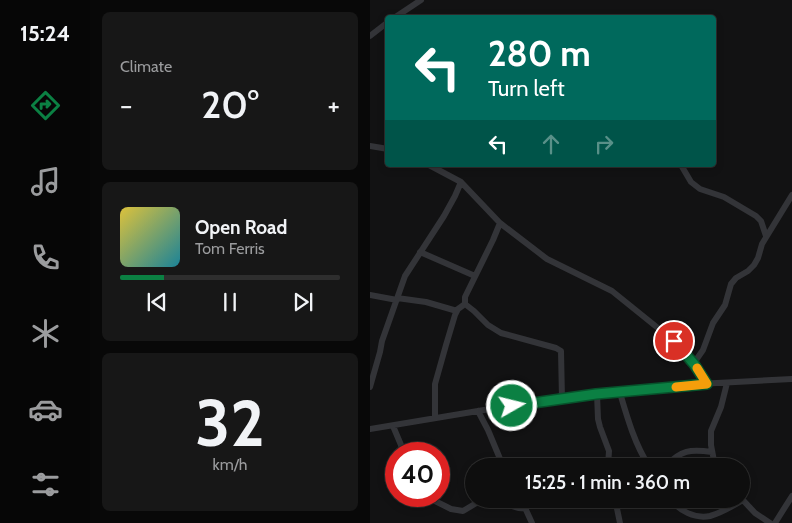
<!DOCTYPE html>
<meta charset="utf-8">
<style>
body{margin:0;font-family:Cabin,sans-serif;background:#171717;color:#f1f3f6;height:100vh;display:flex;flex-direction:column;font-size:19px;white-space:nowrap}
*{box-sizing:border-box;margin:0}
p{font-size:16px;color:#9b9c9e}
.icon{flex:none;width:28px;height:28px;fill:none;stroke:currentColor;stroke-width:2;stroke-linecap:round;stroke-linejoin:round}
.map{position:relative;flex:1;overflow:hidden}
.details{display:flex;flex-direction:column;gap:12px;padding:12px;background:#080808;width:280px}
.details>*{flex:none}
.banner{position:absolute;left:15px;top:15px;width:331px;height:152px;border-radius:5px;box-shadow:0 2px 8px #0003,0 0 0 1px #2e2e2e;background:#00695c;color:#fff;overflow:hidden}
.speed{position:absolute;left:15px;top:442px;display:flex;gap:10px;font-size:25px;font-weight:700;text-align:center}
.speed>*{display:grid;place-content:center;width:65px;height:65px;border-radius:50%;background:#0e0e0e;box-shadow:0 2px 8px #0003,0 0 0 1px #2e2e2e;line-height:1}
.speed .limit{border:8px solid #d22;background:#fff;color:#111}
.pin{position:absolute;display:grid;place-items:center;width:42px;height:42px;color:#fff;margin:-21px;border:2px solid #fff;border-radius:50%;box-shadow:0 1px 5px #0007}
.me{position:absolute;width:55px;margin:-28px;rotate:82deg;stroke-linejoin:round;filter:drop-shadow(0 0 4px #0008)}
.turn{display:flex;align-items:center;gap:18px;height:105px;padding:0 20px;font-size:22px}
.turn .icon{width:65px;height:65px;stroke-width:2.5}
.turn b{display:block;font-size:35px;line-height:42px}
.lanes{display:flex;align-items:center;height:48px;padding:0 20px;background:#0003;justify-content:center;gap:25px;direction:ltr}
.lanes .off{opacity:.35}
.big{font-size:38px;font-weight:600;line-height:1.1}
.details .widget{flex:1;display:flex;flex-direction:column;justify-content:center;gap:8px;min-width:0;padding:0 18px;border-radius:8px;background:#171717}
.details .dial{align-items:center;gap:0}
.dial b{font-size:65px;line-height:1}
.song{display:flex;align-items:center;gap:15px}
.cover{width:60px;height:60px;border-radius:8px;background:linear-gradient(135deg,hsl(50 70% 55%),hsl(190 70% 35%))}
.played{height:5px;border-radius:2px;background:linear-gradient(90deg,#0b8043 20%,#2e2e2e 20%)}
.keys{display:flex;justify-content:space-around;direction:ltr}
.heat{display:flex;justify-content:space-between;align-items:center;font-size:28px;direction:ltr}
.trip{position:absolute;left:95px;top:458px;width:285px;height:50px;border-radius:25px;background:#0e0e0e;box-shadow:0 2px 8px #0003,0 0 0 1px #2e2e2e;font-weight:600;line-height:50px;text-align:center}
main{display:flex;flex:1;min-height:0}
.menu{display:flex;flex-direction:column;width:90px;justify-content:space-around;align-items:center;background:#060606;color:#9b9c9e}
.menu .icon{width:35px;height:35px}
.menu .current{color:#0b8043}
.menu b{font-size:22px;color:#f1f3f6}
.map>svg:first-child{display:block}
</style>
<main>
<nav class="menu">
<b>15:24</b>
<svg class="icon current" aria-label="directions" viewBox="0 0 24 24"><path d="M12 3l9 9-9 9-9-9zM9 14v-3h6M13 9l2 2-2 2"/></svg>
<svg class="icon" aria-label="music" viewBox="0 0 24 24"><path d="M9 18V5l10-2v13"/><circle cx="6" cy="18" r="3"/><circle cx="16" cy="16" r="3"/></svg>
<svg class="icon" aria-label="phone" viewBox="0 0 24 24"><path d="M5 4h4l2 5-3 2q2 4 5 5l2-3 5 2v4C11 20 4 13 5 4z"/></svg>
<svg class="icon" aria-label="climate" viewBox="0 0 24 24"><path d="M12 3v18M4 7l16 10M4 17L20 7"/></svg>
<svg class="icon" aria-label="car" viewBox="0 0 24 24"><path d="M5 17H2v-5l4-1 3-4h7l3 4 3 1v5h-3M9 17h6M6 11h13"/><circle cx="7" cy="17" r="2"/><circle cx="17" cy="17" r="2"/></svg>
<svg class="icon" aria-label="filters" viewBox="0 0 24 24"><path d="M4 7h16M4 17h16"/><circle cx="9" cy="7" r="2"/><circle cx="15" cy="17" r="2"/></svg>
</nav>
<section class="details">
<div class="widget"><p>Climate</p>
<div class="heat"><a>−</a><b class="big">20°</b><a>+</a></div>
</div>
<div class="widget">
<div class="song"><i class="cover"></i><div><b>Open Road</b><p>Tom Ferris</p></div></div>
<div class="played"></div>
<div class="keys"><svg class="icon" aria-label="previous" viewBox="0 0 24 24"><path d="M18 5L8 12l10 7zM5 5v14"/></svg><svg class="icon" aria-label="pause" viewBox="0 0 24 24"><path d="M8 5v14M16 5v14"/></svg><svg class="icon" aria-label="next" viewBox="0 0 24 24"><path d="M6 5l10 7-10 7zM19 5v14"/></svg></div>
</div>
<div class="widget dial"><b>32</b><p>km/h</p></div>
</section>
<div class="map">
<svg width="422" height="523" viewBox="0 0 422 523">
<rect width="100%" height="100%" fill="#121213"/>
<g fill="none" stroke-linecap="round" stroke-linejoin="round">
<!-- minor -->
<path stroke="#333438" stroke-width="6" d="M24,18L51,0
M0,36L18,22
M0,146L18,149
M59,165L91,182L130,223L177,259L242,291L304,341L324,363L337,384
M311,165L321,182L330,189L354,197L386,216L391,221L396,236
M130,223L123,240L95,297V304L104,311L118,325L131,333L186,348L191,351L192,399
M50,252L105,276
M0,295L27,300
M27,298L56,302L87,311
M324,363L333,350L343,323L355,305L361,284L366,278L378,271L384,265L388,258L392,244L422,195
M0,387L10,352L12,341L35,276L74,216L85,196L91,182
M250,393C257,417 265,445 279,466
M227,394L228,419L230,427L239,451L238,466
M108,411L118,430L133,466
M65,418V384L76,345L85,315L88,309L95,304
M23,426L31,445L32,454
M0,429L114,410L227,394L328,384L422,379
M296,466C311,450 320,449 342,452
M345,466L341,445V431L351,407L357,383
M55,496L81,509L93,511L108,502L124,499
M371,498L385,513L400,523
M129,499C138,502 144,510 155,508
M151,499L162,523
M245,499L250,523
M301,499C309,511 325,519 340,516C351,513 363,506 373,500
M405,523L422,496"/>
</g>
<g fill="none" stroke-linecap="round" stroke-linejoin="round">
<!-- route casing -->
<g stroke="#07532c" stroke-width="12">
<path id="route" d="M142,406L226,394L337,384L324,364L304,341"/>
</g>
<!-- route -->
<use href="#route" stroke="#0b8043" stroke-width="9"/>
<!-- slow -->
<path stroke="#f59e0b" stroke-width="9" d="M306,387L337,384L327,368"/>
</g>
</svg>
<div class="speed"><div class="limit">40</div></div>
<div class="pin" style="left:304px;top:341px;background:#d93025"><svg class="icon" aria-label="arrive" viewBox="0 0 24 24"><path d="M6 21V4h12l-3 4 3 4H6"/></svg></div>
<svg class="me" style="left:142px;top:406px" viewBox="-20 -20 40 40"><circle r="17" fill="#0b8043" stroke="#fff" stroke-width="3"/><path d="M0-11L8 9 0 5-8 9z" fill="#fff"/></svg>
<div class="trip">15:25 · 1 min · 360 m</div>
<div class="banner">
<div class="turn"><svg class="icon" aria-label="left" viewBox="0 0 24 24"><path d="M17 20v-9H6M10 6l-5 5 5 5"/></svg><div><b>280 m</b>Turn left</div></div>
<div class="lanes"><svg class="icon" aria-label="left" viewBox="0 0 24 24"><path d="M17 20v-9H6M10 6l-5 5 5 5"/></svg><svg class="icon off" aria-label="ahead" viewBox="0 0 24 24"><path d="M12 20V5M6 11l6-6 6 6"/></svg><svg class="icon off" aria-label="right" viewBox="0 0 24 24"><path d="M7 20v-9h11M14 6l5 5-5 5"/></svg></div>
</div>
</div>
</main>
